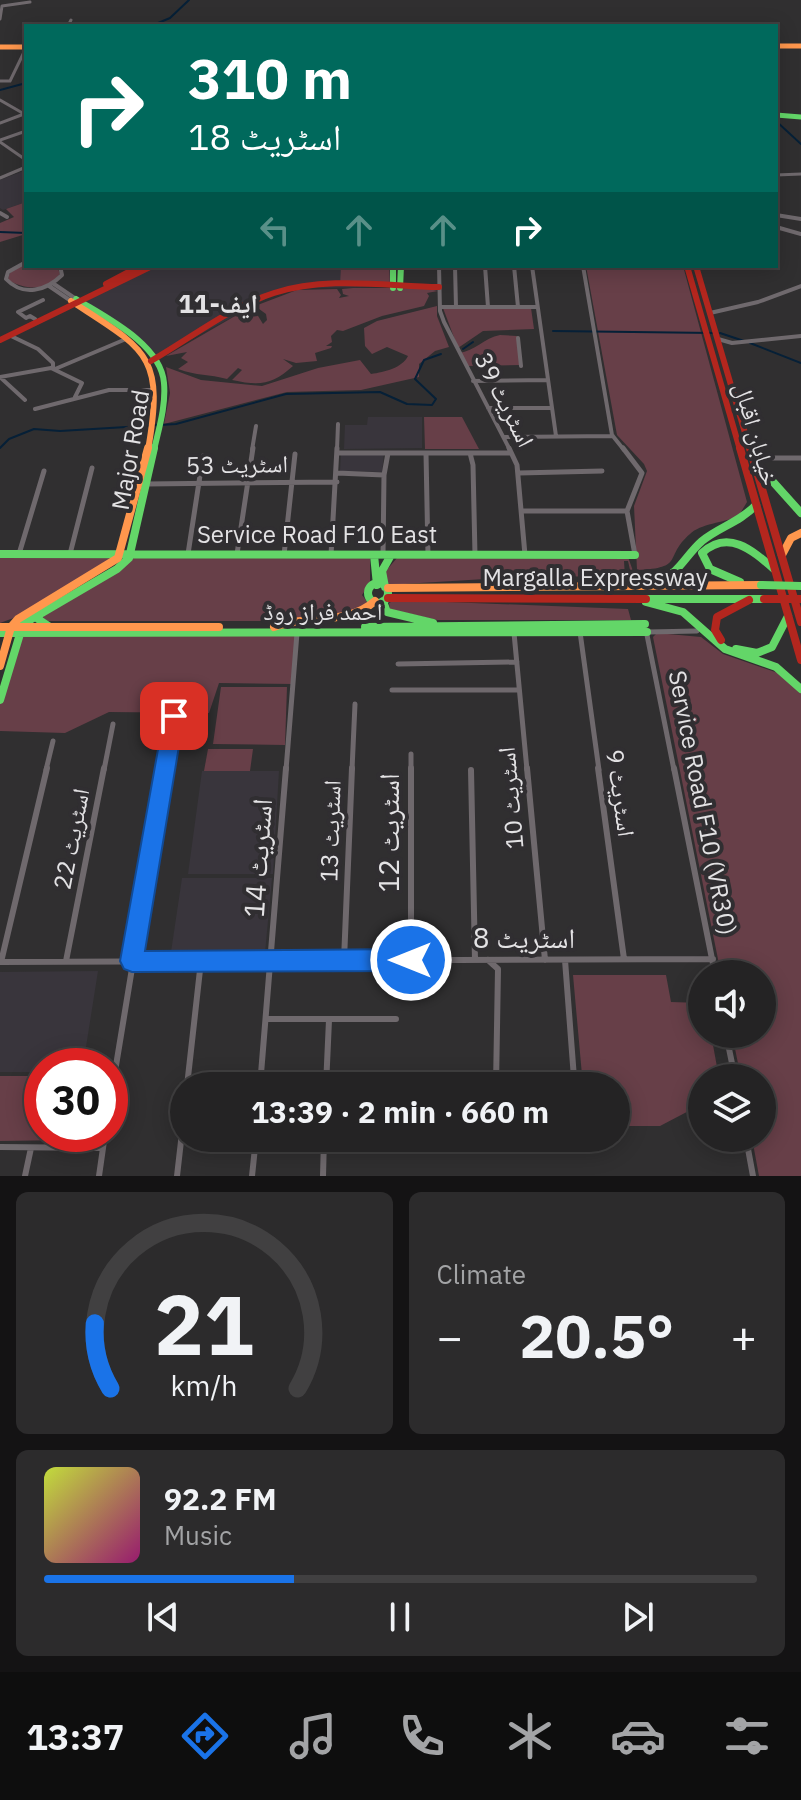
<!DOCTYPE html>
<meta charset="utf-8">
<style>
body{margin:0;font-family:"IBM Plex Sans","Noto Naskh Arabic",sans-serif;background:#2c2b2c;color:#f1f3f6;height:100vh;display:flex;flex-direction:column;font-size:30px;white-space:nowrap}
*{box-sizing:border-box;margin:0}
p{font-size:26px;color:#a3a4a6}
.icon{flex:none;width:44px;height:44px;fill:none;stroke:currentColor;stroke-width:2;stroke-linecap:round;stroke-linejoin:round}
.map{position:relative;height:1176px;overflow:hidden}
.sheet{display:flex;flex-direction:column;gap:16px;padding:16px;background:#141314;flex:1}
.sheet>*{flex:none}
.hud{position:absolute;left:24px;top:24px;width:754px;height:244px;border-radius:0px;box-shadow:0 4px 20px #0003,0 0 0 2px #414041;background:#00695c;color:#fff;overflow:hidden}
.tools{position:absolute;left:688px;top:960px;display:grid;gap:16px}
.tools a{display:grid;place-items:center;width:88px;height:88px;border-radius:50%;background:#242324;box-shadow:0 4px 20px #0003,0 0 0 2px #414041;font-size:40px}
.speed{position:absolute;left:24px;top:1048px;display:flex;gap:16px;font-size:40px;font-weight:700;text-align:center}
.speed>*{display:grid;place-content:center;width:104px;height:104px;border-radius:50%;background:#242324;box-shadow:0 4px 20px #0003,0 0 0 2px #414041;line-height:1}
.speed .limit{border:12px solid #d22;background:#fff;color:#111}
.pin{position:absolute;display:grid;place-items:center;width:68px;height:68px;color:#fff;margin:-34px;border-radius:16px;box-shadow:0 4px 12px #0006}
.me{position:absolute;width:88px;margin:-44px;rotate:270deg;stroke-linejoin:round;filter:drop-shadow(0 0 6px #0008)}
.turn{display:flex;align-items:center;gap:28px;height:168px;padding:0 32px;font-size:36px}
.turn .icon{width:104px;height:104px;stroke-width:2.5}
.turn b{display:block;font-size:56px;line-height:68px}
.lanes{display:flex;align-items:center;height:76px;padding:0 32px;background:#0003;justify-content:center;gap:40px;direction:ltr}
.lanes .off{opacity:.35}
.big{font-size:60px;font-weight:700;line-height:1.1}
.sheet .card{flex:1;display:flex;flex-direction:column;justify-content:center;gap:12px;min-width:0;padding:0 28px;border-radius:12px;background:#2c2b2c}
.sheet .dial{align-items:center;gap:0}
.dial svg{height:208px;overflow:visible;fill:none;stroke:#414041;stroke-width:7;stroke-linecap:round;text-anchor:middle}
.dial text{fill:#f1f3f6;stroke:none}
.song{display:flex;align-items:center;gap:24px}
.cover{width:96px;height:96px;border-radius:12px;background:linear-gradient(135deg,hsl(70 70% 55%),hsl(320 70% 35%))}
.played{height:8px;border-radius:4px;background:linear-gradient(90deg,#1a73e8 35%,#414041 35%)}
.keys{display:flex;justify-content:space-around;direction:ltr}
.heat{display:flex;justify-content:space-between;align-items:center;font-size:44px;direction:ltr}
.sheet .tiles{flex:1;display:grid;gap:16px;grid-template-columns:1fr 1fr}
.card:last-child{grid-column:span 2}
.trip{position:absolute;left:170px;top:1072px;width:460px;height:80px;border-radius:40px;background:#242324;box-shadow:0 4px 20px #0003,0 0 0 2px #414041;font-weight:700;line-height:80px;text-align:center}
.tab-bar{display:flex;height:128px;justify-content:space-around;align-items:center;background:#0e0e0e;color:#a3a4a6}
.tab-bar .icon{width:56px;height:56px}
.tab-bar .on{color:#1a73e8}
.tab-bar b{font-size:36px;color:#f1f3f6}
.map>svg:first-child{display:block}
</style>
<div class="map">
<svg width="801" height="1176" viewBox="0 0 801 1176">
<rect width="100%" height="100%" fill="#302f30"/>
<!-- built -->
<path fill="#39353c" d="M26,170V202L3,210L0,208V180Z
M153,266H391V287L310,288L275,294L156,358L133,336L82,301Z
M368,417H422V448L344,449L345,425H367Z
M341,453H384L382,472L340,471Z
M202,771H279L273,874H188Z
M182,878H272L265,953L171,952Z
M98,971L83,1066H42V1072H0V972Z"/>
<!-- green -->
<path fill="#673f48" d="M26,202V234L0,242V223L14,217L6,209Z
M26,263V266H57L60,274C47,292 26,290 8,280C8,270 18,267 26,263Z
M341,266H389L390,286H340Z
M586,266H683L747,502L738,517C724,522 700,524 690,534C663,557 686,568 637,570L634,506L647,471L644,464L617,435Z
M353,288H425L438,291L427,293L429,296L424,306L382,316L343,331L337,330L331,336L332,342L326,346H332L331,348L315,353L317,361L296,363L283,359L293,366C272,385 260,386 232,380L242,370L238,368L227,379C209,374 197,376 178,369L188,362L181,358L187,352L166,356L242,312L255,311L263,324L267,320L266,314L255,306L297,290L337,289L341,295L339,298L349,296L343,294L342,289Z
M437,306V316L449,347L435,351L419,364V377L361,390L287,392L164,424L170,393L166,367L201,380L262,386L318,368L360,360L371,374C385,372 402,368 408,356L387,347L372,354L365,346L364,328L377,321Z
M443,308H531L534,329L483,331L458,348Z
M500,335L517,336L520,365L467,366L459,353C475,351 484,338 500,335Z
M424,417H462L479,449H425Z
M0,557H111L113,559L19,616L0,623Z
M134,557L370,558V583L362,595L368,603L356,612L280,621H48L43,618L44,613L114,574Z
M628,557L633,571L630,570L628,561H624L625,577L534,576L387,585L385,572L397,558Z
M395,600L628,609L631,620H437L390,609L389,603Z
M297,632L293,684L219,683L209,713L109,712L65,733L0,731V700L18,633Z
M657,633L701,637L723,654L778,673L801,692V1176H759L752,1138H762V1078H741L732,1034H762V974H721L653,637Z
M221,687H287L285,745L213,744Z
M208,749H253L250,771H204Z
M573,975H666L671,1002L702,1003V1034H711L719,1078H702V1104L660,1126H616V1086H540V1075H582Z
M0,1076H42V1134H69L68,1140L0,1141Z"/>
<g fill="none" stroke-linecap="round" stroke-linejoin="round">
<!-- stream -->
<path stroke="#062037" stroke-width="2" d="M151,26L170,18L189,0
M0,90L26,83
M776,121L801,144
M0,232L26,233
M553,331L713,333
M720,333L744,341
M750,343L801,363
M463,349L473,342
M0,448L9,439L34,429L60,431L176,424L286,394L380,392L407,404L432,405L436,399L415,379L424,360L441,354"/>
<!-- street-far3 -->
<path stroke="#6f696d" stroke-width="3" d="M0,19L2,6L30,2
M68,26L71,20
M0,81H10L26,48
M0,100L26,115
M0,123L24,114
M0,140L26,131
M0,142L26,160
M776,175L801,174
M0,178L26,167"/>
<!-- street-far2 -->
<path stroke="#6f696d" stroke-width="4" d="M0,213L7,217
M776,215L801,219
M776,227L801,234
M26,262L8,272L6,279C23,297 46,291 62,275L60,266
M439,266L440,311L444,322L510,450
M455,266L456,307
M485,266L488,307
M514,266L518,307
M532,266L556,436
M583,266L612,435L624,450
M54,284L76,299
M49,286L71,301
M440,307H537
M710,313L758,302L801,286
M35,319L30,316L26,318L18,312L43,300
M11,336L38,349L53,363V368
M518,338L521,366
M718,339L732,343L801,336
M55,369L126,339
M0,377L51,368L82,383L75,397
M1,378L25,400
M473,381L548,380
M488,408H552
M35,409L109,390H154
M505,437L613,436
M252,450L256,426
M337,450L338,424"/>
<!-- street-far1 -->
<path stroke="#6f696d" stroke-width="5" d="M509,448L517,465L525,555
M623,448L642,473L627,511L635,555
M337,453H511
M426,453L428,555
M470,453L473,465L475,555
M754,458H801
M337,473L384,475
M519,473L602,471
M146,484L337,482
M522,511H627
M19,554L44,471
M70,554L92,468
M188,554L203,456
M237,554L253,448
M284,555L295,454
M331,555L337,448
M383,555L384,475L388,453
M646,630L674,770
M580,632L599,770
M648,632L697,631
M514,633L527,770
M398,664L517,662
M392,690H519
M411,754V770
M46,770L53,741
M104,770L113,724
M165,770L174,716
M286,770L297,633
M352,770L355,704"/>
<!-- street -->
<path stroke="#6f696d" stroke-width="6" d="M411,768V960
M527,768L545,960
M598,768L624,959
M674,768L715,974
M471,770L475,960
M344,960L352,768
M488,960L498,969L496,1086
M565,960L574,1078
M66,961L104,768
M0,962L713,959
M1,962L47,768
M267,1019H396
M726,1034L735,1078
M187,1086L201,961
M260,1086L286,768
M326,1086L329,1020
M110,1102L165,768
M746,1138L753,1176
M0,1147L103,1148
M25,1176L31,1148
M99,1176L105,1134
M177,1176L184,1115
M252,1176L256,1138
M323,1176L324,1138"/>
<!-- fast-far2 -->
<path stroke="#63d668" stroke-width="5" d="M776,115L801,117"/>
<!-- fast-far1 -->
<path stroke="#63d668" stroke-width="6" d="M393,266V288
M400,288L401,266
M76,299C105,317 161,344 164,383C166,406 159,428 154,450"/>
<!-- fast -->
<path stroke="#63d668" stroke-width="8" d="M758,465L801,513
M0,554L635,555
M374,555L377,585
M660,581C680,572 686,555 702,541C719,527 740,522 756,505
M740,582L710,569L702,553C728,529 752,550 774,569
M368 593a10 10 0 1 1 20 0a10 10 0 1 1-20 0Z
M385,587L382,571L391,555
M646,599H764
M383,601L387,612L433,623
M646,602L683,612L725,649L776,667L801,689
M41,611L38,619L50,627
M365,627L645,624
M0,633L647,632
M736,649L757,653L772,647L788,616
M0,700L23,624L117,569L129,558L154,448"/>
<!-- slow-far2 -->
<path stroke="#ff974d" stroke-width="5" d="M776,46H801
M0,47H26"/>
<!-- slow-far1 -->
<path stroke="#ff974d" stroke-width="6" d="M71,301C146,350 165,354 148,450"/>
<!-- slow -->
<path stroke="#ff974d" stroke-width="8" d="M782,555L791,538L801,533
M388,588L761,585
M0,627H219
M274,627C307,614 347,626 375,601
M0,666L11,627L18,619L118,558L148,448"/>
<!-- jam-far1 -->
<path stroke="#b3261e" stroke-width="6" d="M687,266L740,450
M696,266L750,450
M106,284L140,266
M0,340L152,266
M151,361C191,338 230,307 274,293C327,276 385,286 439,287"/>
<!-- jam -->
<path stroke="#b3261e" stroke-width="8" d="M740,448L801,660
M750,448L801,622
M388,598L646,599
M721,640L715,630L717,617L749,600"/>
<!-- fast-bridge -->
<path stroke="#63d668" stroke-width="8" d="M761,585L801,586"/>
<!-- jam-bridge -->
<path stroke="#b3261e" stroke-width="8" d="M764,599H801"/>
</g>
<!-- route -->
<path fill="#1a73e8" stroke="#114b97" stroke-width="2" d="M174,709L181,711L184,716L145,951L411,949L419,953L423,960L419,967L411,971L132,972L124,969L120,961L164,716L167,711Z"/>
<g text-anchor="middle" stroke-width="8" stroke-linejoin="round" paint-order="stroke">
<!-- street labels -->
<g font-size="24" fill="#e3e2e4" stroke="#302e31">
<text transform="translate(504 400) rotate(63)" y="8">اسٹریٹ 39</text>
<text transform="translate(756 434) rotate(74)" y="8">خیابان اقبال</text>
<text transform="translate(131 450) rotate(-80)" y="8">Major Road</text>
<text transform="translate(237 465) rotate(-1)" y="8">اسٹریٹ 53</text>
<text x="317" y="543">Service Road F10 East</text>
<text x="595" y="586">Margalla Expressway</text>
<text x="323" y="620">احمد فراز روڈ</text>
<text transform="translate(620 793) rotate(82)" y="8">اسٹریٹ 9</text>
<text transform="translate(511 798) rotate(-95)" y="8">اسٹریٹ 10</text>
<text transform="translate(702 803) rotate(79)" y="8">Service Road F10 (VR30)</text>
<text transform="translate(331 831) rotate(-88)" y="8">اسٹریٹ 13</text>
<text transform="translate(72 839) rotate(-79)" y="8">اسٹریٹ 22</text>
</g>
<!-- far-district labels -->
<g font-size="26" font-weight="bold" fill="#e3e2e4" stroke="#302e31">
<text x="218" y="313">ایف-11</text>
</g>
<!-- near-street labels -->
<g font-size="28" fill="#e3e2e4" stroke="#302e31">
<text transform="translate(389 833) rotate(-90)" y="10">اسٹریٹ 12</text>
<text transform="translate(258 858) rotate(-86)" y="10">اسٹریٹ 14</text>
<text x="524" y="948">اسٹریٹ 8</text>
</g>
</g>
</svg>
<div class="tools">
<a><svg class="icon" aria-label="sound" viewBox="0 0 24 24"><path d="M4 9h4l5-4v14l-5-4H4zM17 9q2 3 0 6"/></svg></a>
<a><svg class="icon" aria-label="layers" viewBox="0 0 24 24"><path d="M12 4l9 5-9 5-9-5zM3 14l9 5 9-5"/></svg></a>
</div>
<div class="speed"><div class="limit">30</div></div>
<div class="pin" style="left:174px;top:716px;background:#d93025"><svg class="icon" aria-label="arrive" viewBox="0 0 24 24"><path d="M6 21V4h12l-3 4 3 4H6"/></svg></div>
<svg class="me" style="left:411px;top:960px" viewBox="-20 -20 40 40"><circle r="17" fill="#1a73e8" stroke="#fff" stroke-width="3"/><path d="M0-11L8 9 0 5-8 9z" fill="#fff"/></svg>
<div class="trip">13:39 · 2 min · 660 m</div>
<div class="hud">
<div class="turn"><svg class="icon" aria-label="right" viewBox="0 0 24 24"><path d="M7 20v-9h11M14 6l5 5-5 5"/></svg><div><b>310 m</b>اسٹریٹ 18</div></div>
<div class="lanes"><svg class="icon off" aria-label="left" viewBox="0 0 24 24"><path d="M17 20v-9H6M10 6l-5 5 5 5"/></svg><svg class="icon off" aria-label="ahead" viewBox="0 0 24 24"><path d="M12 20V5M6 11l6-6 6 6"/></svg><svg class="icon off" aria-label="ahead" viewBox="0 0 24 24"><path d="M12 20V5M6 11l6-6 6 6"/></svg><svg class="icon" aria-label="right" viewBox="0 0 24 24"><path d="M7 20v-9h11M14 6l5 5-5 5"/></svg></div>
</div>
</div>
<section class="sheet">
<div class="tiles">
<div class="card dial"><svg viewBox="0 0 100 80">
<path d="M14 69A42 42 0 1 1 86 69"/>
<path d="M14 69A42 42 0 0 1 8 44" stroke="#1a73e8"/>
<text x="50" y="56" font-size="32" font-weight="700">21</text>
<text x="50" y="72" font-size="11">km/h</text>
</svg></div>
<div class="card"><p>Climate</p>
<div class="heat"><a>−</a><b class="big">20.5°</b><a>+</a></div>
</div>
<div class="card">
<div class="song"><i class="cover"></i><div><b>92.2 FM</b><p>Music</p></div></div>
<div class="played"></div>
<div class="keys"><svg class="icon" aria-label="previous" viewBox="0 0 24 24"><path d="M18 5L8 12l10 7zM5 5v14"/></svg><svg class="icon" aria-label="pause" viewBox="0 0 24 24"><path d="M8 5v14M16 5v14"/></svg><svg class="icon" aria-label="next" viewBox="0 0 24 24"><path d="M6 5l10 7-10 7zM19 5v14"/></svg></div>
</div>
</div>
</section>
<nav class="tab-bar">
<b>13:37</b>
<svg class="icon on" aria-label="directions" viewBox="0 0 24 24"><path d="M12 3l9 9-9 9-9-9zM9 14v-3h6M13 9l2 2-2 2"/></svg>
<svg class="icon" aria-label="music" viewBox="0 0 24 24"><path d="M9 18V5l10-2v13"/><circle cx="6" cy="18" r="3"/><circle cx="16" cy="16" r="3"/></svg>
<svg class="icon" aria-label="phone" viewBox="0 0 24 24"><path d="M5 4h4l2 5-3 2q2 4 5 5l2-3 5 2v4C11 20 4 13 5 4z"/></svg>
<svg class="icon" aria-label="climate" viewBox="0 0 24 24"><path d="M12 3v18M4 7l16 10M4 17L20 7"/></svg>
<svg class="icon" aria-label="car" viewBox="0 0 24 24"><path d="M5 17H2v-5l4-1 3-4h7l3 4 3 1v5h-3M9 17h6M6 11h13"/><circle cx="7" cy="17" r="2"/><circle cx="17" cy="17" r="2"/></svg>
<svg class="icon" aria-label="filters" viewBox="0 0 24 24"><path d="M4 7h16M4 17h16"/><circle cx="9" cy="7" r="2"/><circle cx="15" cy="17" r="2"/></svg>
</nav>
